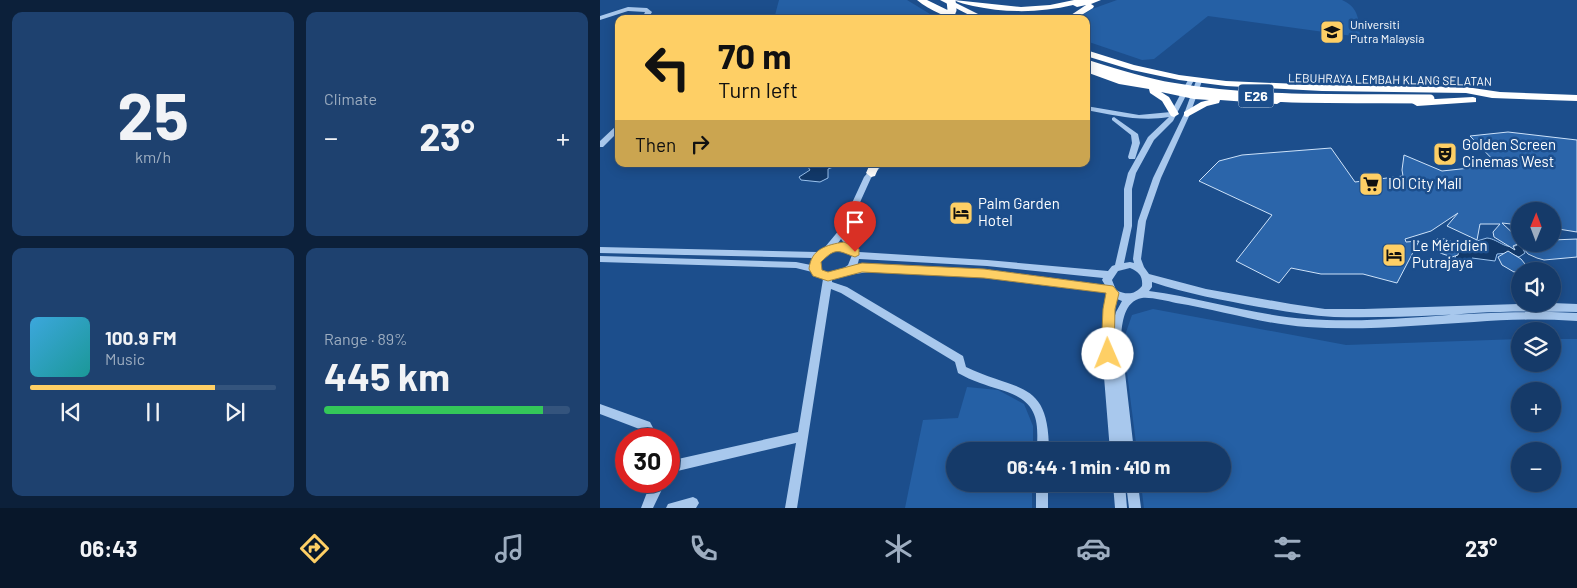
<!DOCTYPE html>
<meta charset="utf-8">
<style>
body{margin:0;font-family:Barlow,sans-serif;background:#1e416f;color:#f1f3f6;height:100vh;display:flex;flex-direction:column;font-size:19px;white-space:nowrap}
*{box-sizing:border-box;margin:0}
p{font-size:16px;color:#9dadc0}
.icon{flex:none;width:28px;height:28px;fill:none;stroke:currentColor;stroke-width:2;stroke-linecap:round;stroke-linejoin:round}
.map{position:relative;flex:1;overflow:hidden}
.drawer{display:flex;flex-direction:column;gap:12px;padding:12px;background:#0c203a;width:600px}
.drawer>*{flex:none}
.top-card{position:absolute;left:15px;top:15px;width:475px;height:152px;border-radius:10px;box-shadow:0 2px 12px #0003,0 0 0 1px #34547d;background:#fecf65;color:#111;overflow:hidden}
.needle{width:32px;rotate:1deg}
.tools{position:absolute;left:911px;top:202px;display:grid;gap:10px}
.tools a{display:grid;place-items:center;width:50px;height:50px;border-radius:50%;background:#153a69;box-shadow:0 2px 12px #0003,0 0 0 1px #34547d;font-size:25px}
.speed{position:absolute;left:15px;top:428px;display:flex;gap:10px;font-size:25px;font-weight:700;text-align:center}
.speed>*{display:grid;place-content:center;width:65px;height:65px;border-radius:50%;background:#153a69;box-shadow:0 2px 12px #0003,0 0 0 1px #34547d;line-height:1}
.speed .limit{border:8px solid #d22;background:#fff;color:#111}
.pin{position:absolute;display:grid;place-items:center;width:42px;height:42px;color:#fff;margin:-51px -21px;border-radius:50% 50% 50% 0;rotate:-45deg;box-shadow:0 0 5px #0007}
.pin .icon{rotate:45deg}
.me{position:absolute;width:55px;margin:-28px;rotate:359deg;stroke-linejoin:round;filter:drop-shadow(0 0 4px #0008)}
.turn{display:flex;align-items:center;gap:18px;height:105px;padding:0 20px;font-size:22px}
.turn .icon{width:65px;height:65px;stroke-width:2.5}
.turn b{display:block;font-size:35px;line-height:42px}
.then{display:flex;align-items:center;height:48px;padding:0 20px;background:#0003;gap:10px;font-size:19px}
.big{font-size:38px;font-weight:700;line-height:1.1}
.drawer .card{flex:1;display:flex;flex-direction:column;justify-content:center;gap:8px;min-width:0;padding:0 18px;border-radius:10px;background:#1e416f}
.drawer .dial{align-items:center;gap:0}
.dial b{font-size:65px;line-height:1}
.song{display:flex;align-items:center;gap:15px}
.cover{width:60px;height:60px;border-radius:8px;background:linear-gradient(135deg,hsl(200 70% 55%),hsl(180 70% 35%))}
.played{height:5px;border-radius:2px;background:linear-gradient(90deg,#fecf65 75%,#34547d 75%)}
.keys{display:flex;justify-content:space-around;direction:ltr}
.heat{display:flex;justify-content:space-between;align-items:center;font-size:28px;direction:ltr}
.charge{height:8px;border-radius:4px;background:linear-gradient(90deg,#34c759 89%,#34547d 0)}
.drawer .tiles{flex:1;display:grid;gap:12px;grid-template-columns:repeat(2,1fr)}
.trip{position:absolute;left:346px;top:442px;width:285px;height:50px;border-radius:25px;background:#153a69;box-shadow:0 2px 12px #0003,0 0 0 1px #34547d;font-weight:700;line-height:50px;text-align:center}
.tab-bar{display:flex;height:80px;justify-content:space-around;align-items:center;background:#08172a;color:#9dadc0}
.tab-bar .icon{width:35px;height:35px}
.tab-bar .on{color:#fecf65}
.tab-bar b{font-size:22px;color:#f1f3f6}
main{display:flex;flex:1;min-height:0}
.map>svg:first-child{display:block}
</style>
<main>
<section class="drawer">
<div class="tiles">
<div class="card dial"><b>25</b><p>km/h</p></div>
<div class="card"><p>Climate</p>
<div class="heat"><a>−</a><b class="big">23°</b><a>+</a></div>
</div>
<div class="card">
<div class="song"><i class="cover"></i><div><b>100.9 FM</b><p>Music</p></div></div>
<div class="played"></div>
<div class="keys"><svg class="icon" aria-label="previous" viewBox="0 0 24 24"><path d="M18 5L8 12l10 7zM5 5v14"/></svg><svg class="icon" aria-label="pause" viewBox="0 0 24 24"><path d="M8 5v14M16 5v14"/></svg><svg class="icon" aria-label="next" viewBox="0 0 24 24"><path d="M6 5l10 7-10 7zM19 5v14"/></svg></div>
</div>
<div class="card"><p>Range · 89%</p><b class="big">445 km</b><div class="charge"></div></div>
</div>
</section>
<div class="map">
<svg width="977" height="508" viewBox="0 0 977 508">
<rect width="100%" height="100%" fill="#1c4e8c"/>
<!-- green -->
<path fill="#2560a5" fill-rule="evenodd" d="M179,0H307L335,17L342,19H174Z
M517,0H742C759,7 759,21 760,37L608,16L554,59L542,60L486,41V19H476L492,9Z
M553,309L746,345L920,339V364H952L953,339H977V508H544L541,484H622V451H537L523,341L532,315ZM920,391H952V424H920ZM920,451H952V484H920Z
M367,387L398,390L424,404L433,426V451H355V484H432V508H305L323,420L358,418Z"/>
<!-- water -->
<path fill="#12396a" stroke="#9bc3ef" d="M206,164H241L228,169V178L220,182L201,180L199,177L210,170Z
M887,238C899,239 908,253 920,243L925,253L919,257L909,253L897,254L895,261L872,258L871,265L856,260L855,257L861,251L860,246Z"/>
<!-- building -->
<path fill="#2b65aa" stroke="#cde2f9" d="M908,132L977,140V232L952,228V211H920V225L902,223L919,239L920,243L913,246L915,250L894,237L893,232L900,224H880L877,240L847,226L858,213L831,231L805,239L806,242L819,241L797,283L763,274H721L691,268L679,283L636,261L672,215L599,181L619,161L642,155L731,148L755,182L803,176L802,170L804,155L842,171L898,165L870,136Z
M837,239H846L854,243L859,249L858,255L852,257L840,253L834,245Z
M977,239V257L944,260L937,258L928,254L920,244H952V240Z
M908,251L921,259L925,264L924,270L914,272L902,265L898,257Z"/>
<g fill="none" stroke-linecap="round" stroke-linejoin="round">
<!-- minor -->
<path fill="#a8c8ed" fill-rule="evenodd" d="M28,7L47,8L52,12L48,19H42L45,12L28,11L0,20V16Z
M591,78L594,80L573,121L554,140L536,173L532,189V226L524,263L530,262L534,263L533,259L538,221L553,178L584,114L596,81L599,79L602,81L590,114L561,178L546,221L541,259L544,267L549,274L606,289L691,304L725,309H764L952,303L977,304V312C896,310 815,319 734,317C709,316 684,311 659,307C623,300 587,294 552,282V287L549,291C602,298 653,315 707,319C762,323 819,317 874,313C909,311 943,311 977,313V321C943,319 909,319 874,322C819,325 763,331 707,327C662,324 620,310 576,303C567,301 551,297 542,298C524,301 522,323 521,338L534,451H522L512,350L522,451H510L502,352L504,312L508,293L384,277L276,271L248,275L232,280V282L247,287L363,356L366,367C418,392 449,379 449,451H437C437,439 439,424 433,412C424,393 398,390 380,383C372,380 365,377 358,373L355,362L241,293L231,289L197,508H185L196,443L69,473V461L198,432L223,279L216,276L212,272L196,268L0,262V256L196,262L211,265L212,258L0,253V247L217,252L225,247L240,229L264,177L275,164H283L271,178L247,231L250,239L259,252L387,260L508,271L512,266L515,265L524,226V189L528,173L548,137L569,117C540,122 514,115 486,110V106L539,115L571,112L588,80ZM241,239L244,243H238ZM238,250L249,251L252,255L248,265C239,272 229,277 219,268L221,259L229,252ZM259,259L387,266L503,278L502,280L505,285L384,269L276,265L257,267ZM530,268C539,272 543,276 542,286C535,295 526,295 516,290L512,280L518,271ZM517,299L522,301L516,312L513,322Z
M514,117L538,134L540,143L535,159H529L528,157L532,143L531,135L512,120V118Z
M17,125H19V131L3,147H0V141Z
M0,404L50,422L59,439H47L42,430L0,414Z
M53,481H66L53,508H41L46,495Z
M436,484H448V508H436Z
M513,484H525L527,508H515Z
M526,484H538L541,508H529Z
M93,497L97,499L99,503L96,508H66L68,504Z"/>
<!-- highway -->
<path fill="#fff" fill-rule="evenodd" d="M317,0H327L366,19C349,19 330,11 317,0Z
M340,0H350L388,19H377Z
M354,0L421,7L450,5L474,0H501L491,4L494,6L493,8L475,19H465L486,5L477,7L473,5C440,13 406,13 373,6C366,4 359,3 354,0Z
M486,50L534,65L579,75L626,81L722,85L866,87L900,92L977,95V101L892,98L866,93L722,91L626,86L579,80L532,70L486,56Z
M486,66L516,77L594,93L677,98L682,101L677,104L620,100L619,103L607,106L587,117L584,116V112L601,102L609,100L594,99L561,92L569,97L579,114L574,117L571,116L562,101L550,93L549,89L519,84L486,72Z
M873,97L876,98V102L817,106L812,103L817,100Z
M270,164H280L275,176L271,177L266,173Z"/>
<!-- highway-bridge -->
<path stroke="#fff" stroke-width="9" d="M348,19L352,10L351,0
M486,64C514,73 542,82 571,87C656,102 744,98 830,99"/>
</g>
<!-- route -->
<path fill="#fecf65" stroke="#a58742" d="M244,242L259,249V255L255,257C238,251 236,247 221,262L222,270L228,272L262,263L384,269L513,286L519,293L515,309L514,354L512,358L508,360L503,358L501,354L503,309L506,293L384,278L262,272L228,281L213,276L209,269C211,249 226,245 244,242Z"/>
<!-- icons -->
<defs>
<g id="university-square" transform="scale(1.25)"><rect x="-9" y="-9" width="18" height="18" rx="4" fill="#fecf65" stroke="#1c4e8c"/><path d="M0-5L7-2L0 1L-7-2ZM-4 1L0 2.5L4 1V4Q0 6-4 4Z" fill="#111"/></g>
<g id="theatre-square" transform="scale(1.25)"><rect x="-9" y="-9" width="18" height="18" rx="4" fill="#fecf65" stroke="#1c4e8c"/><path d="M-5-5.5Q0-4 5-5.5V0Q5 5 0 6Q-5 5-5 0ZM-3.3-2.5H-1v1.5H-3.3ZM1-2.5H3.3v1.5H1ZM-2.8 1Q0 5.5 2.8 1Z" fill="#111"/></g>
<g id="supermarket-square" transform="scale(1.25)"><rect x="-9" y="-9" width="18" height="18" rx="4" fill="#fecf65" stroke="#1c4e8c"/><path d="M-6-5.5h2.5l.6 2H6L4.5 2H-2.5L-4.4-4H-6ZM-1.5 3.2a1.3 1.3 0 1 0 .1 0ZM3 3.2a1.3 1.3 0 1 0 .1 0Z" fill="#111"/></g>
<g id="hotel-square" transform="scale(1.25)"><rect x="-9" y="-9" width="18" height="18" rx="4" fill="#fecf65" stroke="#1c4e8c"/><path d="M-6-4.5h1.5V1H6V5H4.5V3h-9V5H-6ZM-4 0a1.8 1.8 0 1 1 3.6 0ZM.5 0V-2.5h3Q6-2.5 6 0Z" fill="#111"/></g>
</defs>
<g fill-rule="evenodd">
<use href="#university-square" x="732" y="32"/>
<use href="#theatre-square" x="845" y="154"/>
<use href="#supermarket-square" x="771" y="184"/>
<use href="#hotel-square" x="361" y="213"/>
<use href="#hotel-square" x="794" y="255"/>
</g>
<g text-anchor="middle" stroke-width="5" stroke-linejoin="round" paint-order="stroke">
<!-- far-poi labels -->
<g font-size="12" fill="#fff" stroke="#1c4e8c" text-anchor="start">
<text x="750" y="29">Universiti<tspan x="750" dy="14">Putra Malaysia</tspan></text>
</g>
<!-- far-street labels -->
<g font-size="12" fill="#fff" stroke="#1c4e8c">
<text transform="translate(790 80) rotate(1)" y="4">LEBUHRAYA LEMBAH KLANG SELATAN</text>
</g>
<!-- shield labels -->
<rect fill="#1c4e8c" stroke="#bbcadc" stroke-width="1" x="638.5" y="84.5" width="35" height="23" rx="4"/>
<g font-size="14" font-weight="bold" fill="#fff">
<text x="656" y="101">E26</text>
</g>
<!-- poi labels -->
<g font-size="15" fill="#fff" stroke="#1c4e8c" text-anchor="start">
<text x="862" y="150">Golden Screen<tspan x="862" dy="17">Cinemas West</tspan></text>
<text x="788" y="189">IOI City Mall</text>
<text x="378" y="209">Palm Garden<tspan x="378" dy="17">Hotel</tspan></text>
<text x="812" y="251">Le Méridien<tspan x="812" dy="17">Putrajaya</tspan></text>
</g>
</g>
</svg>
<div class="tools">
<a><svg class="needle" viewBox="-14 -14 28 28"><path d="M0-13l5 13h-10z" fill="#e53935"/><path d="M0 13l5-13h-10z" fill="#9dadc0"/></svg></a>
<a><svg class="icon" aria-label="sound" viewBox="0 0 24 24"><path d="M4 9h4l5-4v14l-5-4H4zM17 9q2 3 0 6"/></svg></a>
<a><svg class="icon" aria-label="layers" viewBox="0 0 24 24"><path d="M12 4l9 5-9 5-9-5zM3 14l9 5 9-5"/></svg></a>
<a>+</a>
<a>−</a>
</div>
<div class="speed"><div class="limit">30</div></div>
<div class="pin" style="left:255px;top:252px;background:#d93025"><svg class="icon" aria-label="arrive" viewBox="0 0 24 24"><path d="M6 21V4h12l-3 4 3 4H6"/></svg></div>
<svg class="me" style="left:508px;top:354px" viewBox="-20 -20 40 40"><circle r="19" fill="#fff"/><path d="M0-13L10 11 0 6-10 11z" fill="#fecf65"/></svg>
<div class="trip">06:44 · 1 min · 410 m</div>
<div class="top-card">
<div class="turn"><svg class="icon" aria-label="left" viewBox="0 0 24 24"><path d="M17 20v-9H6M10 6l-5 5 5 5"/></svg><div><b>70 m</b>Turn left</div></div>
<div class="then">Then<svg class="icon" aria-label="right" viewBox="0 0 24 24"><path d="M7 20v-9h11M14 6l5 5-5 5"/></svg></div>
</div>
</div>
</main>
<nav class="tab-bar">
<b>06:43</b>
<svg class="icon on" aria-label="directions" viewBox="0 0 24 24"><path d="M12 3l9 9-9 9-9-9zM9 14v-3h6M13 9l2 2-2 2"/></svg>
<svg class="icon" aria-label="music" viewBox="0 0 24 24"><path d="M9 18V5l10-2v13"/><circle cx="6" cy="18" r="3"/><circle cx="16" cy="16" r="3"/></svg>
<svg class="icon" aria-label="phone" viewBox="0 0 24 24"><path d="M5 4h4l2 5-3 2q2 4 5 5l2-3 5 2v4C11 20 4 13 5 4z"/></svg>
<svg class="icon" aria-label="climate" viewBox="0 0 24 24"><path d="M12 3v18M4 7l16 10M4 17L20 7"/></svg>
<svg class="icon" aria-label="car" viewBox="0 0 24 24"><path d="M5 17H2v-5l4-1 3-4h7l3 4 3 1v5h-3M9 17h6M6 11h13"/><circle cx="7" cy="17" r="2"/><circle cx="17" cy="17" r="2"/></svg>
<svg class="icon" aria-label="filters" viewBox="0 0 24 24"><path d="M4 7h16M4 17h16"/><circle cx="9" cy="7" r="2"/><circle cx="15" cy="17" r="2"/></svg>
<b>23°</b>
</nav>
